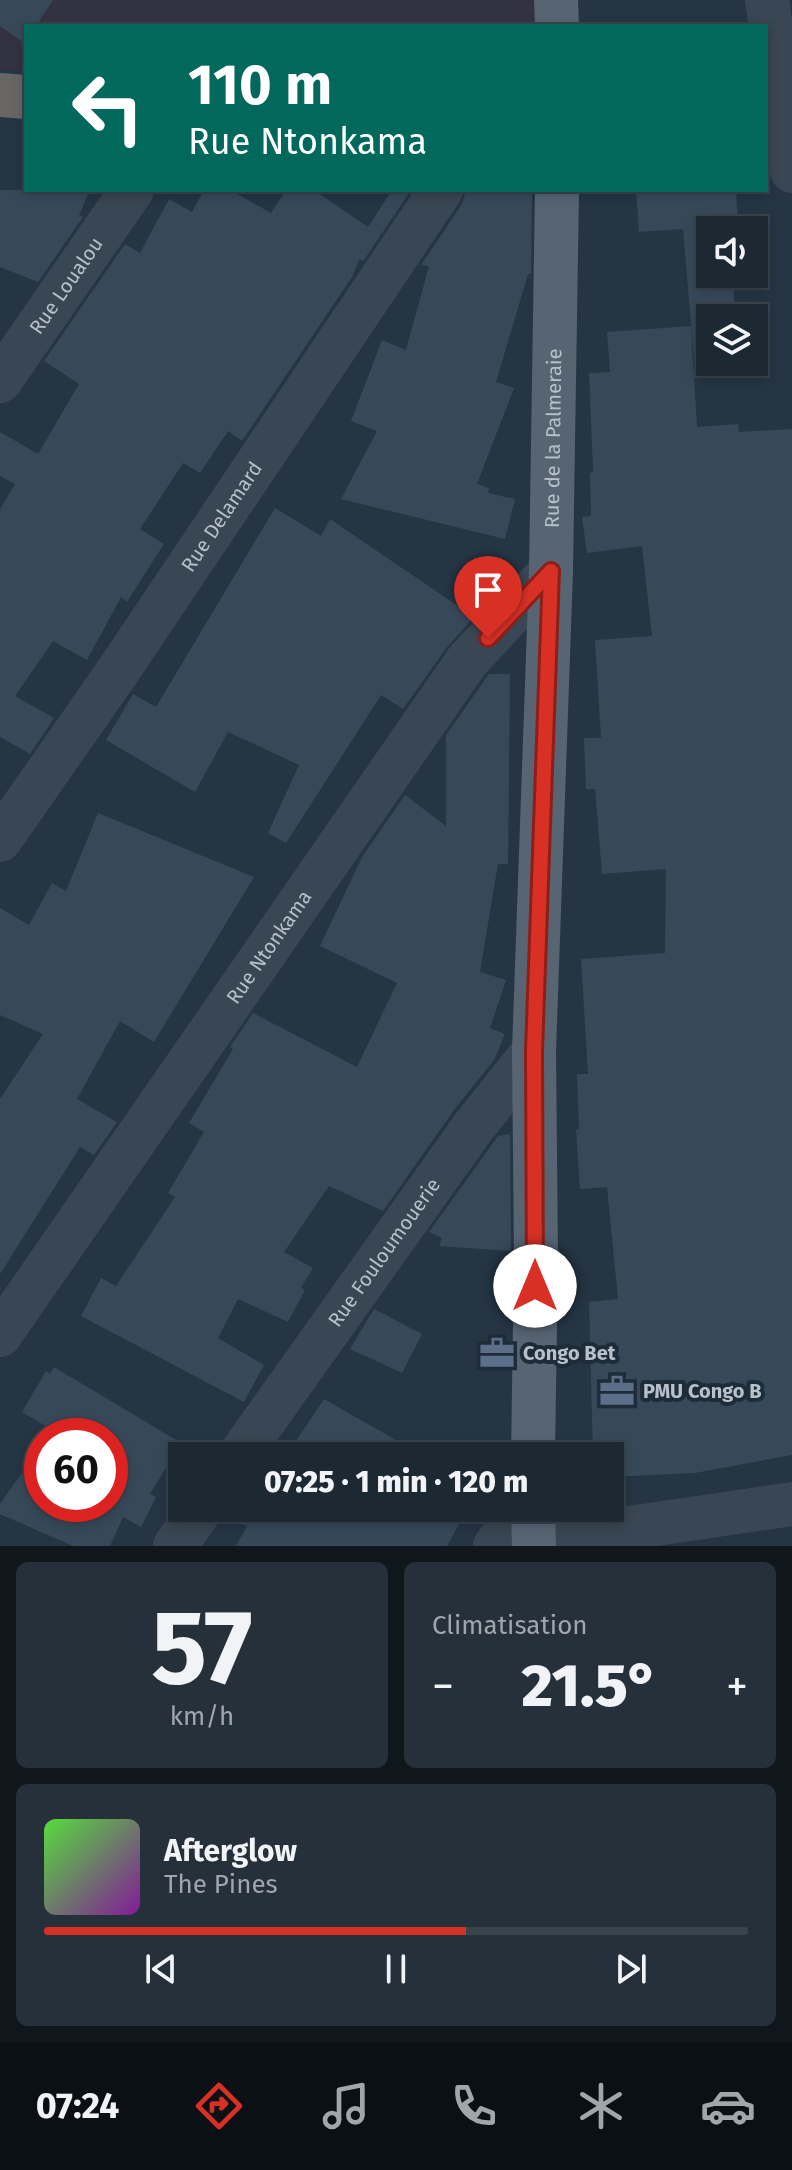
<!DOCTYPE html>
<html lang="fr">
<meta charset="utf-8">
<style>
body{margin:0;font-family:"Fira Sans",sans-serif;background:#25303a;color:#f1f3f6;height:100vh;display:flex;flex-direction:column;font-size:30px;white-space:nowrap}
*{box-sizing:border-box;margin:0}
p{font-size:26px;color:#a0a6ac}
.icon{flex:none;width:44px;height:44px;fill:none;stroke:currentColor;stroke-width:2;stroke-linecap:round;stroke-linejoin:round}
.map{position:relative;height:1546px;overflow:hidden}
.sheet{display:flex;flex-direction:column;gap:16px;padding:16px;background:#0f161c;flex:1}
.sheet>*{flex:none}
.hud{position:absolute;left:24px;top:24px;width:744px;height:168px;border-radius:0px;box-shadow:0 4px 12px #0003,0 0 0 2px #3a444d;background:#00695c;color:#fff;overflow:hidden}
.controls{position:absolute;left:696px;top:216px;display:grid;gap:16px}
.controls a{display:grid;place-items:center;width:72px;height:72px;border-radius:0px;background:#1c2832;box-shadow:0 4px 12px #0003,0 0 0 2px #3a444d;font-size:40px}
.speed{position:absolute;left:24px;top:1418px;display:flex;gap:16px;font-size:40px;font-weight:700;text-align:center}
.speed>*{display:grid;place-content:center;width:104px;height:104px;border-radius:50%;background:#1c2832;box-shadow:0 4px 12px #0003,0 0 0 2px #3a444d;line-height:1}
.speed .limit{border:12px solid #d22;background:#fff;color:#111}
.pin{position:absolute;display:grid;place-items:center;width:68px;height:68px;color:#fff;margin:-82px -34px;border-radius:50% 50% 50% 0;rotate:-45deg;box-shadow:0 0 8px #0007}
.pin .icon{rotate:45deg}
.me{position:absolute;width:88px;margin:-44px;rotate:0deg;stroke-linejoin:round;filter:drop-shadow(0 0 6px #0008)}
.turn{display:flex;align-items:center;gap:28px;height:168px;padding:0 32px;font-size:36px}
.turn .icon{width:104px;height:104px;stroke-width:2.5}
.turn b{display:block;font-size:56px;line-height:68px}
.big{font-size:60px;font-weight:800;line-height:1.1}
.sheet .card{flex:1;display:flex;flex-direction:column;justify-content:center;gap:12px;min-width:0;padding:0 28px;border-radius:12px;background:#25303a}
.sheet .dial{align-items:center;gap:0}
.dial b{font-size:104px;line-height:1}
.song{display:flex;align-items:center;gap:24px}
.cover{width:96px;height:96px;border-radius:12px;background:linear-gradient(135deg,hsl(110 70% 55%),hsl(290 70% 35%))}
.played{height:8px;border-radius:4px;background:linear-gradient(90deg,#d93025 60%,#3a444d 60%)}
.keys{display:flex;justify-content:space-around;direction:ltr}
.heat{display:flex;justify-content:space-between;align-items:center;font-size:44px;direction:ltr}
.sheet .tiles{flex:1;display:grid;gap:16px;grid-template-columns:1fr 1fr}
.card:last-child{grid-column:span 2}
.trip{position:absolute;left:168px;top:1442px;width:456px;height:80px;border-radius:0px;background:#1c2832;box-shadow:0 4px 12px #0003,0 0 0 2px #3a444d;font-weight:800;line-height:80px;text-align:center}
.tabs{display:flex;height:128px;justify-content:space-around;align-items:center;background:#0b1014;color:#a0a6ac}
.tabs .icon{width:56px;height:56px}
.tabs .active{color:#d93025}
.tabs b{font-size:36px;color:#f1f3f6}
.map>svg:first-child{display:block}
</style>
<div class="map">
<svg width="792" height="1546" viewBox="0 0 792 1546">
<rect width="100%" height="100%" fill="#253543"/>
<!-- medical -->
<path fill="#323243" d="M0,0H547V26H26V71L0,69Z"/>
<!-- building -->
<path fill="#374959" d="M0,0H53L36,26H26L24,43L0,26Z
M0,190H90L79,215L83,217L38,282L0,267Z
M204,190H230L271,213L286,190H314L368,227L392,190H411L364,260H359L352,277L242,441L228,431L200,473L183,463L140,529L164,544L127,602L121,597L87,660L53,641L15,696L54,718L30,754L0,737V509L15,484L0,476V432L38,454L79,384L44,361L125,244L140,253L169,199L192,212Z
M466,190H532L531,274H528L496,382L514,388L477,484L489,488L488,493L515,499L505,539L341,499L377,431L351,421L382,340L406,350L429,266L421,265L462,204Z
M636,190H736L738,224L726,225L727,230H710V274H732L736,318H710V357L694,358L683,229L639,232Z
M691,326L697,427L738,424L739,432L792,429V1455L695,1473L610,1477V1456H593L589,1302L618,1299L607,1187L580,1189L576,1130L579,1129L577,1074H588L581,959L665,953L666,869L602,874L595,789H586L584,738H601L595,640L652,636L642,546L587,553L582,517L591,516L590,473L593,472L589,373L610,372L607,332Z
M275,508L321,536L330,519L474,617L447,647L403,709L381,695L286,843L268,833L299,765L228,732L195,792L106,740L133,694L156,707Z
M489,674H510L508,864H498L480,972L506,980L490,1028L505,1034L494,1060L454,1110L383,1211L329,1186L284,1252L313,1268L301,1288L305,1290L288,1322L238,1299L218,1338L264,1365L244,1402L81,1316L101,1278L116,1286L175,1197L168,1193L204,1132L189,1123L233,1049L230,1047L253,1013L357,1067L397,983L320,946L362,857L405,795L446,826V735Z
M98,813L254,877L154,1042L120,1021L77,1099L117,1122L94,1155L80,1147L0,1274V1099L43,1034L0,1015V908L29,925L52,883L66,891Z
M510,1134L511,1251L439,1246L442,1238L429,1232L498,1136Z
M374,1309L422,1334L402,1373L350,1349Z
M54,1367L181,1443L150,1494L156,1497L141,1527L123,1517L110,1546H73L0,1514V1504L42,1444V1504H110V1436H62L22,1412L46,1371L50,1374Z
M324,1399L424,1456H286Z
M252,1508H468L447,1546H236L247,1526L242,1524Z"/>
<g fill="none" stroke-linecap="round" stroke-linejoin="round">
<!-- minor -->
<g stroke="#394653" stroke-width="44">
<path d="M767,0L792,171"/>
<path id="s1" d="M0,381L132,190"/>
<path id="s2" d="M0,840L118,671L441,190"/>
<path id="s3" d="M0,1335L467,661L551,571"/>
<path id="s4" d="M239,1456L474,1126L534,1051"/>
<path d="M534,1542L792,1504"/>
<path d="M175,1546L202,1508"/>
<path d="M495,1546L522,1508"/>
</g>
<!-- primary -->
<g stroke="#576573" stroke-width="44">
<path d="M556,0L557,26"/>
<path id="s5" d="M533,1456L536,1258L534,1051L551,571L557,190"/>
<path d="M533,1508L534,1546"/>
</g>
<!-- trunk -->
<path stroke="#686664" stroke-width="44" d="M0,95L26,97"/>
</g>
<g fill="none" stroke-linecap="round" stroke-linejoin="round">
<!-- route casing -->
<g stroke="#8d1f18" stroke-width="20">
<path id="route" d="M488,638L551,571L534,1051L535,1286"/>
</g>
<!-- route -->
<use href="#route" stroke="#d93025" stroke-width="14"/>
</g>
<!-- icons -->
<defs>
<g id="office-bare" transform="scale(2.76)"><path d="M-6-3h4V-5.5h4V-3h4V5H-6ZM-1-4.5V-3h2v-1.5ZM-6 0V1H6V0Z" fill="#5c6f8a" stroke="#1e2b38" stroke-width="2.5" paint-order="stroke"/></g>
</defs>
<g fill-rule="evenodd">
<use href="#office-bare" x="497" y="1353"/>
<use href="#office-bare" x="617" y="1391"/>
</g>
<g text-anchor="middle" stroke-width="8" stroke-linejoin="round" paint-order="stroke">
<!-- street labels -->
<g font-size="20" fill="#b6c1cc" stroke="#1e2b38">
<text dy="7" stroke="none"><textPath href="#s1" startOffset="116">Rue Loualou</textPath></text>
<text dy="7" stroke="none"><textPath href="#s5" startOffset="1018">Rue de la Palmeraie</textPath></text>
<text dy="7" stroke="none"><textPath href="#s2" startOffset="392">Rue Delamard</textPath></text>
<text dy="7" stroke="none"><textPath href="#s3" startOffset="472">Rue Ntonkama</textPath></text>
<text dy="7" stroke="none"><textPath href="#s4" startOffset="250">Rue Fouloumouerie</textPath></text>
</g>
<!-- poi labels -->
<g font-size="20" font-weight="bold" fill="#b6c1cc" stroke="#1e2b38" text-anchor="start">
<text x="523" y="1360">Congo Bet</text>
<text x="643" y="1398">PMU Congo B</text>
</g>
</g>
</svg>
<div class="controls">
<a><svg class="icon" aria-label="sound" viewBox="0 0 24 24"><path d="M4 9h4l5-4v14l-5-4H4zM17 9q2 3 0 6"/></svg></a>
<a><svg class="icon" aria-label="layers" viewBox="0 0 24 24"><path d="M12 4l9 5-9 5-9-5zM3 14l9 5 9-5"/></svg></a>
</div>
<div class="speed"><div class="limit">60</div></div>
<div class="pin" style="left:488px;top:638px;background:#d93025"><svg class="icon" aria-label="arrive" viewBox="0 0 24 24"><path d="M6 21V4h12l-3 4 3 4H6"/></svg></div>
<svg class="me" style="left:535px;top:1286px" viewBox="-20 -20 40 40"><circle r="19" fill="#fff"/><path d="M0-13L10 11 0 6-10 11z" fill="#d93025"/></svg>
<div class="trip">07:25 · 1 min · 120 m</div>
<div class="hud">
<div class="turn"><svg class="icon" aria-label="left" viewBox="0 0 24 24"><path d="M17 20v-9H6M10 6l-5 5 5 5"/></svg><div><b>110 m</b>Rue Ntonkama</div></div>
</div>
</div>
<section class="sheet">
<div class="tiles">
<div class="card dial"><b>57</b><p>km/h</p></div>
<div class="card"><p>Climatisation</p>
<div class="heat"><a>−</a><b class="big">21.5°</b><a>+</a></div>
</div>
<div class="card">
<div class="song"><i class="cover"></i><div><b>Afterglow</b><p>The Pines</p></div></div>
<div class="played"></div>
<div class="keys"><svg class="icon" aria-label="previous" viewBox="0 0 24 24"><path d="M18 5L8 12l10 7zM5 5v14"/></svg><svg class="icon" aria-label="pause" viewBox="0 0 24 24"><path d="M8 5v14M16 5v14"/></svg><svg class="icon" aria-label="next" viewBox="0 0 24 24"><path d="M6 5l10 7-10 7zM19 5v14"/></svg></div>
</div>
</div>
</section>
<nav class="tabs">
<b>07:24</b>
<svg class="icon active" aria-label="directions" viewBox="0 0 24 24"><path d="M12 3l9 9-9 9-9-9zM9 14v-3h6M13 9l2 2-2 2"/></svg>
<svg class="icon" aria-label="music" viewBox="0 0 24 24"><path d="M9 18V5l10-2v13"/><circle cx="6" cy="18" r="3"/><circle cx="16" cy="16" r="3"/></svg>
<svg class="icon" aria-label="phone" viewBox="0 0 24 24"><path d="M5 4h4l2 5-3 2q2 4 5 5l2-3 5 2v4C11 20 4 13 5 4z"/></svg>
<svg class="icon" aria-label="climate" viewBox="0 0 24 24"><path d="M12 3v18M4 7l16 10M4 17L20 7"/></svg>
<svg class="icon" aria-label="car" viewBox="0 0 24 24"><path d="M5 17H2v-5l4-1 3-4h7l3 4 3 1v5h-3M9 17h6M6 11h13"/><circle cx="7" cy="17" r="2"/><circle cx="17" cy="17" r="2"/></svg>
</nav>
